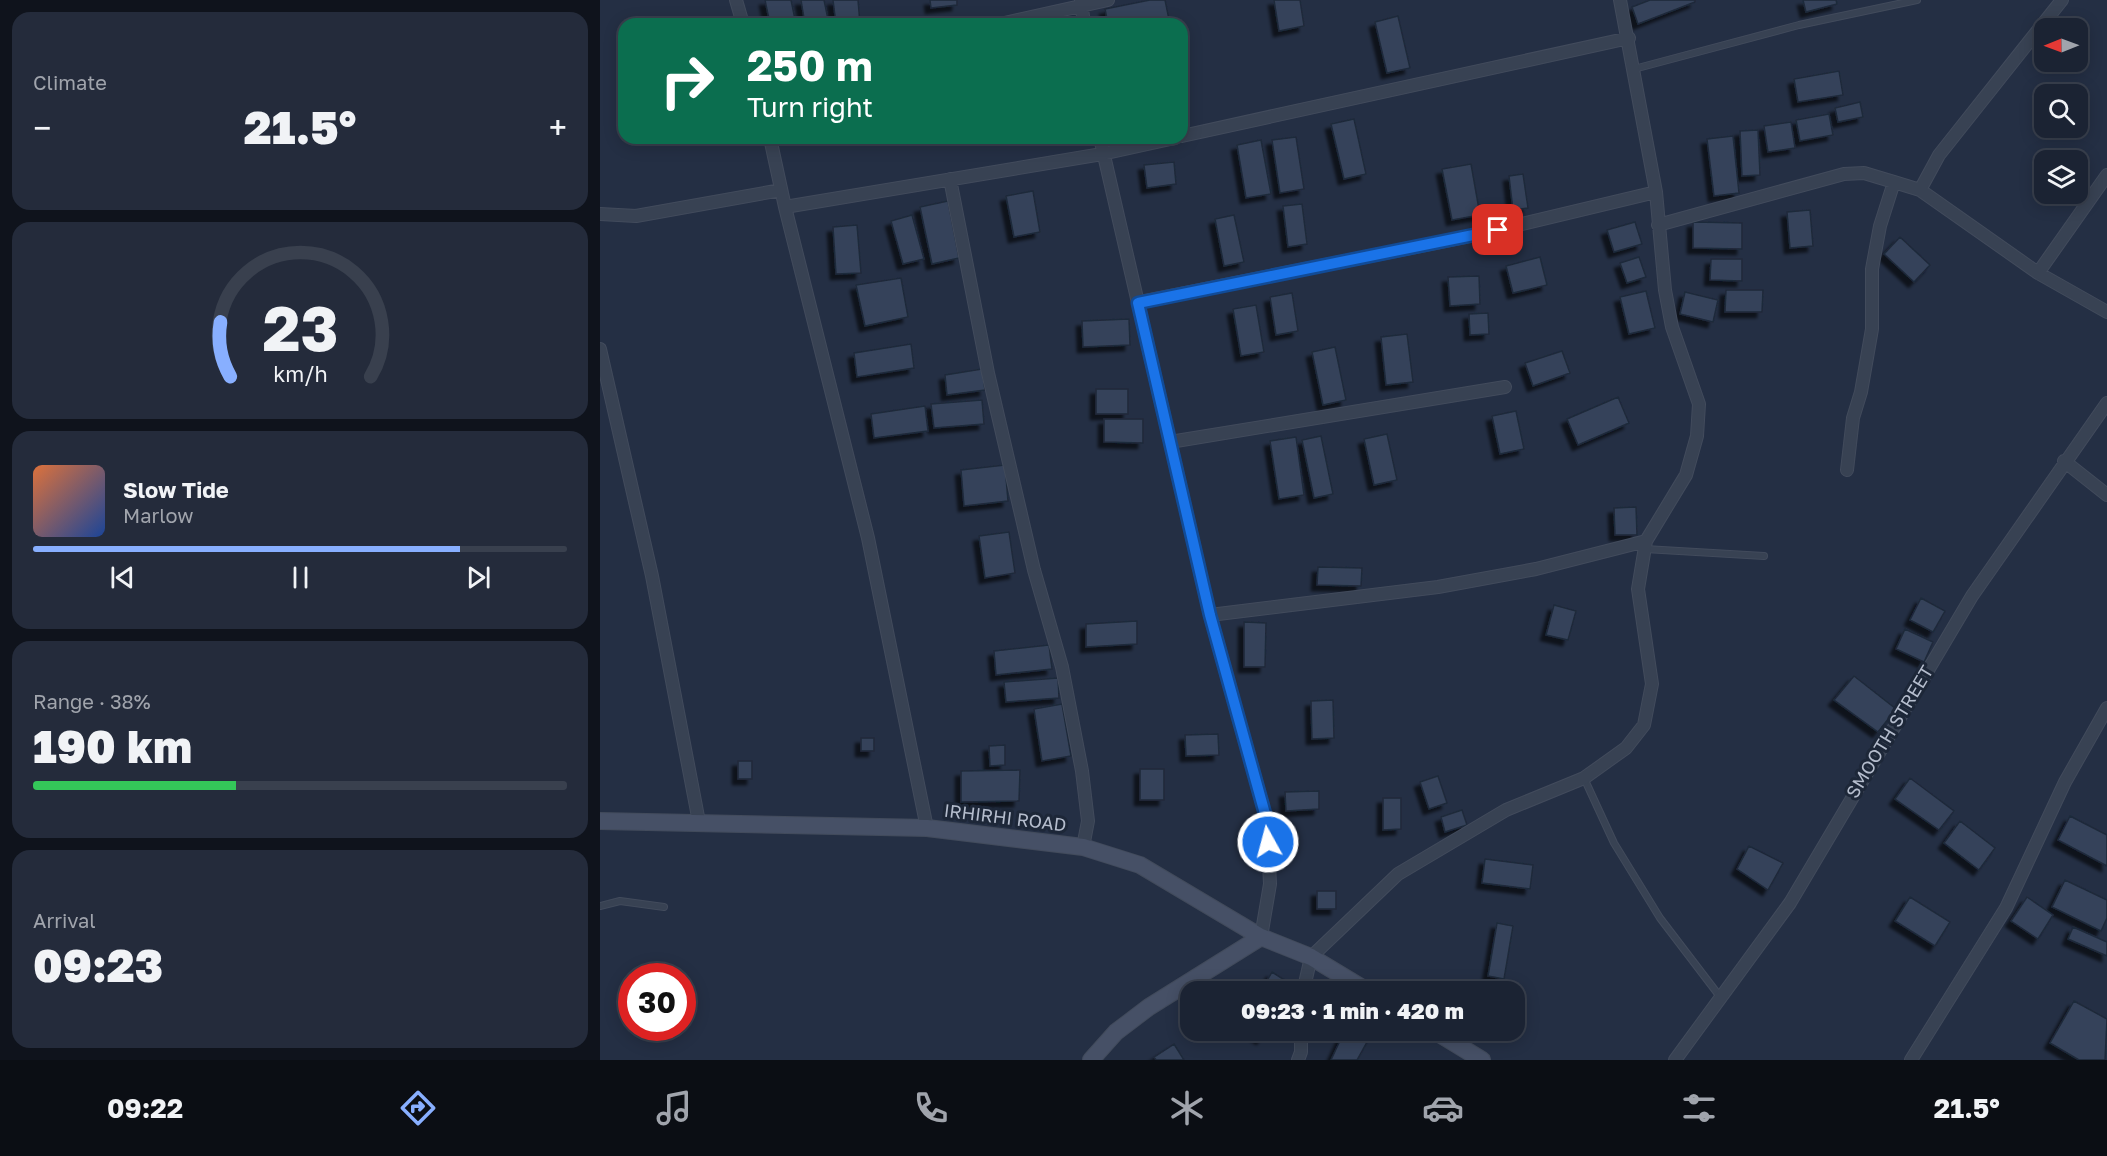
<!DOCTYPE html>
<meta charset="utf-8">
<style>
body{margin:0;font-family:"Golos Text",sans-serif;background:#242b3b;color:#f1f3f6;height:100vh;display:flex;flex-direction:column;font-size:22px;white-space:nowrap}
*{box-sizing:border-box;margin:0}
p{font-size:20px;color:#a0a4ac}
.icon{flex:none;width:33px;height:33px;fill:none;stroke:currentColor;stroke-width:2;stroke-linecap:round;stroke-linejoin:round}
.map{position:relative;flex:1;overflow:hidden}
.sheet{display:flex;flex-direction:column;gap:12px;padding:12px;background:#0f131c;width:600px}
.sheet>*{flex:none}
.hud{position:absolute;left:18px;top:18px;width:570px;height:126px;border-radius:18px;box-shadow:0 3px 15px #0003,0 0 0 2px #39404e;background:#0b6e4f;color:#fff;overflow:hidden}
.needle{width:39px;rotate:269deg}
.tools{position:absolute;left:1434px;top:18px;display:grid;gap:12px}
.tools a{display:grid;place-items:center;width:54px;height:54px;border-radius:12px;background:#1b2333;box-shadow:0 3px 15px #0003,0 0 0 2px #39404e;font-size:30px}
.speed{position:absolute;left:18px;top:963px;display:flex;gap:12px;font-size:30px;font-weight:700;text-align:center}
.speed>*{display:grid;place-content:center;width:78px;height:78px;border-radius:50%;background:#1b2333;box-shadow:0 3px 15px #0003,0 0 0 2px #39404e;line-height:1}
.speed .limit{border:9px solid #d22;background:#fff;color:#111}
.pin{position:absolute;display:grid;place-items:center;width:51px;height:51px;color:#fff;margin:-26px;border-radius:12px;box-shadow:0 3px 9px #0006}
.me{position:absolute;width:66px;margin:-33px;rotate:353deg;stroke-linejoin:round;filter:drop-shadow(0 0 4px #0008)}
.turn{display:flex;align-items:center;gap:21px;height:126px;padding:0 30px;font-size:27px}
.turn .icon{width:78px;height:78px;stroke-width:2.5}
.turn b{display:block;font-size:42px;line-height:51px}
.big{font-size:45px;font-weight:800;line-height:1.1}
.sheet .tile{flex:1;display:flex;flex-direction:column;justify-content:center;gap:9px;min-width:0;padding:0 21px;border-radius:18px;background:#242b3b}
.sheet .dial{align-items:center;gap:0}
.dial svg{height:156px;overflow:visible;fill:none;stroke:#39404e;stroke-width:7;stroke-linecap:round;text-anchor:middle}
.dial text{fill:#f1f3f6;stroke:none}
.song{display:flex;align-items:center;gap:18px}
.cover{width:72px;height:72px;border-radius:9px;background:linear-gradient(135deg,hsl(20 70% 55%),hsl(220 70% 35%))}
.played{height:6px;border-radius:3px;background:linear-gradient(90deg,#88afff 80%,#39404e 80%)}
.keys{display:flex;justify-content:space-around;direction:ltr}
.heat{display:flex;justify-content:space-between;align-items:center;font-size:33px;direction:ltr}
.charge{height:9px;border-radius:4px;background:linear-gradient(90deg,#34c759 38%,#39404e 0)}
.trip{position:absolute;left:580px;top:981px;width:345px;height:60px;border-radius:18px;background:#1b2333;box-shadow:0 3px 15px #0003,0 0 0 2px #39404e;font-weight:800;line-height:60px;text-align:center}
.tabs{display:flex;height:96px;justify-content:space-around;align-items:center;background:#0b0e14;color:#a0a4ac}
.tabs .icon{width:42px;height:42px}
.tabs .selected{color:#88afff}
.tabs b{font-size:27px;color:#f1f3f6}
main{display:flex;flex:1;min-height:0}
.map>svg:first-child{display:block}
</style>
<main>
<section class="sheet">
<div class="tile"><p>Climate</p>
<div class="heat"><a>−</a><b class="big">21.5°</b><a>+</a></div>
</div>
<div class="tile dial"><svg viewBox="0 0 100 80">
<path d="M14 69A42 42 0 1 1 86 69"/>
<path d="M14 69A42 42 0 0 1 9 41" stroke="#88afff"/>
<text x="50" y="56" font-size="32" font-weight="700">23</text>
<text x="50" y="72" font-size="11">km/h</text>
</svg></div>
<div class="tile">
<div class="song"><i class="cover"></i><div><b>Slow Tide</b><p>Marlow</p></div></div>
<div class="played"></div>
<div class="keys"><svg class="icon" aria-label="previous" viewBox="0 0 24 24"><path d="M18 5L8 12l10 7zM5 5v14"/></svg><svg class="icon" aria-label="pause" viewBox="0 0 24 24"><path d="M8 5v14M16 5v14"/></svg><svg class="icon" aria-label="next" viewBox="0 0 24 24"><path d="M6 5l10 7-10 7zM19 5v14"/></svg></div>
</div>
<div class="tile"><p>Range · 38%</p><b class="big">190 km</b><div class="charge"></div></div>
<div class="tile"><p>Arrival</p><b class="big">09:23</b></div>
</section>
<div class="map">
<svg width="1507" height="1060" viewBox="0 0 1507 1060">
<defs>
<filter id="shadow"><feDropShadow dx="-5.5" dy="5.5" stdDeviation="1.5" flood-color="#0009"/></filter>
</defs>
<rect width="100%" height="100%" fill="#242f44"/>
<!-- building -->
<path fill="#35435a" stroke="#1f293a" stroke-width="1.5" filter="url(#shadow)" d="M165,0H191L196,24H170Z
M201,0H224L229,24H205Z
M233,0H258L260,24H236Z
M330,0H357V5L331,8Z
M550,0H565L570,24H508L505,9Z
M674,0H700L704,26L679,31Z
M1050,0H1095V2L1038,24L1032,7Z
M1203,0H1236L1237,4L1206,12Z
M798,16L810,68L787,73L775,22Z
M1239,71L1243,95L1198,102L1194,79Z
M1260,102L1263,117L1238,122L1235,108Z
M1229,114L1233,135L1200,141L1196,120Z
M754,119L766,174L744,179L731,124Z
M1191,122L1195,148L1168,152L1164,126Z
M1158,130L1160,175L1142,176L1140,131Z
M1133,136L1139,193L1114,196L1107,139Z
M696,137L704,189L680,193L672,140Z
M661,140L671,194L646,198L637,145Z
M574,162L576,184L547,188L544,165Z
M871,164L880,215L852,220L842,169Z
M923,174L928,208L913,210L909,176Z
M433,191L440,232L414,237L406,196Z
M348,201L359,258L332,264L320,207Z
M702,204L707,244L688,247L683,206Z
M1210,210L1213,246L1190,248L1187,212Z
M312,215L324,259L303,264L291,221Z
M634,215L644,262L624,266L615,219Z
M1035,222L1042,244L1014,252L1007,230Z
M1093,222L1142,223V249L1093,248Z
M257,225L261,273L236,274L233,227Z
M1300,237L1330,265L1314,282L1284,254Z
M940,257L947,285L913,293L906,266Z
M1039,257L1046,277L1027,283L1020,263Z
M1111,259H1142V281L1110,280Z
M879,276L880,304L850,306L848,277Z
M301,278L308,317L265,326L256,285Z
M1126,290H1163L1162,312H1125Z
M1046,291L1055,328L1029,334L1020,297Z
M1085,292L1118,300L1113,322L1080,314Z
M692,293L698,331L676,335L670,297Z
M656,305L664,352L641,356L633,309Z
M888,313L889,334L870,335L869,314Z
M529,319L530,345L483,347L482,321Z
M807,334L813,382L786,385L781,337Z
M311,344L314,368L257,377L254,353Z
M735,347L746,400L723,405L712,352Z
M962,351L970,373L933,386L925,363Z
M382,369L385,390L347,395L345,375Z
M496,389H528V414H496Z
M1018,397L1029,423L978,445L967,419Z
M382,400L384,424L334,428L331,404Z
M325,406L328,431L274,438L271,414Z
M916,411L924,449L900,454L892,416Z
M504,419H543V443L504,442Z
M787,434L797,480L774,485L764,439Z
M721,436L733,494L714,498L702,440Z
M696,437L704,495L679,499L670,441Z
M405,465L408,501L364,506L361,470Z
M1036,507L1037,535H1015L1014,508Z
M409,532L415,573L385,578L379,536Z
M718,567L762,568L761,586L717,585Z
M1321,598L1345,611L1333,632L1310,620Z
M954,605L976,611L968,640L946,635Z
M537,621V644L486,647V624Z
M644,622L666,623L665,667H644Z
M1305,629L1333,642L1324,662L1296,649Z
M449,645L452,669L396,675L394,651Z
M1254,676L1296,709L1278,732L1234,700Z
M458,678L459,698L406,702L404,682Z
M733,700L734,738L712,739L711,701Z
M462,704L471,756L442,761L434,709Z
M618,734L619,755L586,756L585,735Z
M261,738H274V751H261Z
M405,745V765L390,766L389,746Z
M138,761H152V779H138Z
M540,769H564V800H540Z
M420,770L419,801L361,802V771Z
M838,776L847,803L829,809L820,782Z
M1310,778L1354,811L1339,830L1295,799Z
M719,791V809L686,811L685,792Z
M783,798H801V829L783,830Z
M862,810L867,825L845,832L841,817Z
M1470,816L1507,835V866L1458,840Z
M1360,821L1395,848L1379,870L1344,843Z
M1149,846L1183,863L1168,890L1137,869Z
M885,859L933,865L930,889L882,883Z
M1465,880L1507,900V918L1501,931L1452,907Z
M717,891H736V909H717Z
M1310,897L1350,922L1335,946L1295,921Z
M1427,897L1453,915L1438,939L1411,921Z
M897,923L913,926L904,979L888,976Z
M1473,927L1507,942V956L1468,939Z
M672,972L694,986L691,992H660Z
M1474,1001L1507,1019L1505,1060H1479L1450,1043Z
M648,1030H667L662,1039Z
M745,1030L772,1033L757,1060H731Z
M574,1044L584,1060H556L554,1057Z"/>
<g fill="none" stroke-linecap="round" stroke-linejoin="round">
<!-- lane casing -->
<g stroke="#424b5c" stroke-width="8">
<path id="lane" d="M1034,69L1199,25L1317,0
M1045,549L1164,556
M984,778L1014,843L1060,918L1121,998
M0,906L20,901L64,907"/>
</g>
<!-- street casing -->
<g stroke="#424b5c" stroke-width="14">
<path id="street" d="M136,0L143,24
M1462,0L1339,155L1320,190L1438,273L1507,312
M481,1L484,24
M400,24L508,0
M582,136L1029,38
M170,138L185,207L268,538L327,828
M500,138L610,615L667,821L670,884L661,937
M350,179L388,373L434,570L462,667L482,771L488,821L483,847
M185,207L502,154L575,138
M0,214L36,216L181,190
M1058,225L1244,174L1264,173L1294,182
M1438,273L1507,175
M539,302L876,235L1056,192
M0,349L52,576L99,822
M570,442L905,387
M1464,461L1507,495
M1247,470L1253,418L1261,392L1272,329V269L1280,226L1294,182L1320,190
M610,615L838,587L936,569L1046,541
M703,992L711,957L798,874L906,810L984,778L1026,748L1044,725L1052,684L1038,589L1046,541L1086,475L1097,436L1099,404L1072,327L1065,290L1056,192L1020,0
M698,1060L701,1052V1030
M1075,1060L1190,903L1372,596L1507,403
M1311,1060L1406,908L1465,782L1507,708"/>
</g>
<!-- secondary casing -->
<g stroke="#424b5c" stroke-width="18">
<path id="secondary" d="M0,821L327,828L483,847L540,865L661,937L711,957L769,992
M833,1030L882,1060
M491,1060L516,1032L549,1007L661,937"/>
</g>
<!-- lane -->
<use href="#lane" stroke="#384253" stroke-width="6"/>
<!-- street -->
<use href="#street" stroke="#384253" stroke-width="12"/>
<!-- secondary -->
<use href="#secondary" stroke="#465066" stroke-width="16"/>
</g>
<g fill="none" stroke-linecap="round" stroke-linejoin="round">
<!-- route casing -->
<g stroke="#114b97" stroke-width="15">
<path id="route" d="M668,842L667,821L610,615L538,303L898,230"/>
</g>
<!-- route -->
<use href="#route" stroke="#1a73e8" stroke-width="10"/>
</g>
<g text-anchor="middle" stroke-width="6" stroke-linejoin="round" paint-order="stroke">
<!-- street labels -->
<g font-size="18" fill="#b5bdcd" stroke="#1d2738">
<text transform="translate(1290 732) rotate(-59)" y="6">SMOOTH STREET</text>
<text transform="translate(405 818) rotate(7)" y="6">IRHIRHI ROAD</text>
</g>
</g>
</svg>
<div class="tools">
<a><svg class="needle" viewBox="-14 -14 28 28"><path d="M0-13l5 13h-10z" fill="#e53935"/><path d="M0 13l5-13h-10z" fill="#a0a4ac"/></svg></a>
<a><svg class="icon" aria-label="search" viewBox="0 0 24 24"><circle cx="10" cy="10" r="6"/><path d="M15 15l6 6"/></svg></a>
<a><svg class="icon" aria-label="layers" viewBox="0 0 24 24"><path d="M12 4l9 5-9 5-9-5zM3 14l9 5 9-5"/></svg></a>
</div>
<div class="speed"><div class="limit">30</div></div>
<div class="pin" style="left:898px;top:230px;background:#d93025"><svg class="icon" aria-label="arrive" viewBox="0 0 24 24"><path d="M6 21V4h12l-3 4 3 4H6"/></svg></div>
<svg class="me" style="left:668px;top:842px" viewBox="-20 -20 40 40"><circle r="17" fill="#1a73e8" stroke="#fff" stroke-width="3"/><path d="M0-11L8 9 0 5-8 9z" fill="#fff"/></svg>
<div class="trip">09:23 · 1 min · 420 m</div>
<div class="hud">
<div class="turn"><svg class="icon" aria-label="right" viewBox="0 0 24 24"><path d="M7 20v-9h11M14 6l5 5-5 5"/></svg><div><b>250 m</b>Turn right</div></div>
</div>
</div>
</main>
<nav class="tabs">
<b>09:22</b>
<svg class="icon selected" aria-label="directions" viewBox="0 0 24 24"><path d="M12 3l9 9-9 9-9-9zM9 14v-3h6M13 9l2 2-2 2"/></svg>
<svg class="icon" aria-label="music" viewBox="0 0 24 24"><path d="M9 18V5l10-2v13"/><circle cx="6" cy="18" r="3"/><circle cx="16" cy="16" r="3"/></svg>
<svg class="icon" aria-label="phone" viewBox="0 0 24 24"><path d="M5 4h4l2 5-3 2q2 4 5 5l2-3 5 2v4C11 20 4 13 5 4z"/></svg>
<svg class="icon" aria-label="climate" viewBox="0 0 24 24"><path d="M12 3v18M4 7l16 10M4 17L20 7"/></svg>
<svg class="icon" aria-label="car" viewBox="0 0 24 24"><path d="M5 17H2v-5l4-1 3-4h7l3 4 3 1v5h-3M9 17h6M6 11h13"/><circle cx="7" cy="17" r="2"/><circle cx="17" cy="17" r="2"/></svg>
<svg class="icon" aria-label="filters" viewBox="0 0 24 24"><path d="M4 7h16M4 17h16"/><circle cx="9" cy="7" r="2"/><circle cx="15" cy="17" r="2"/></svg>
<b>21.5°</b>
</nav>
